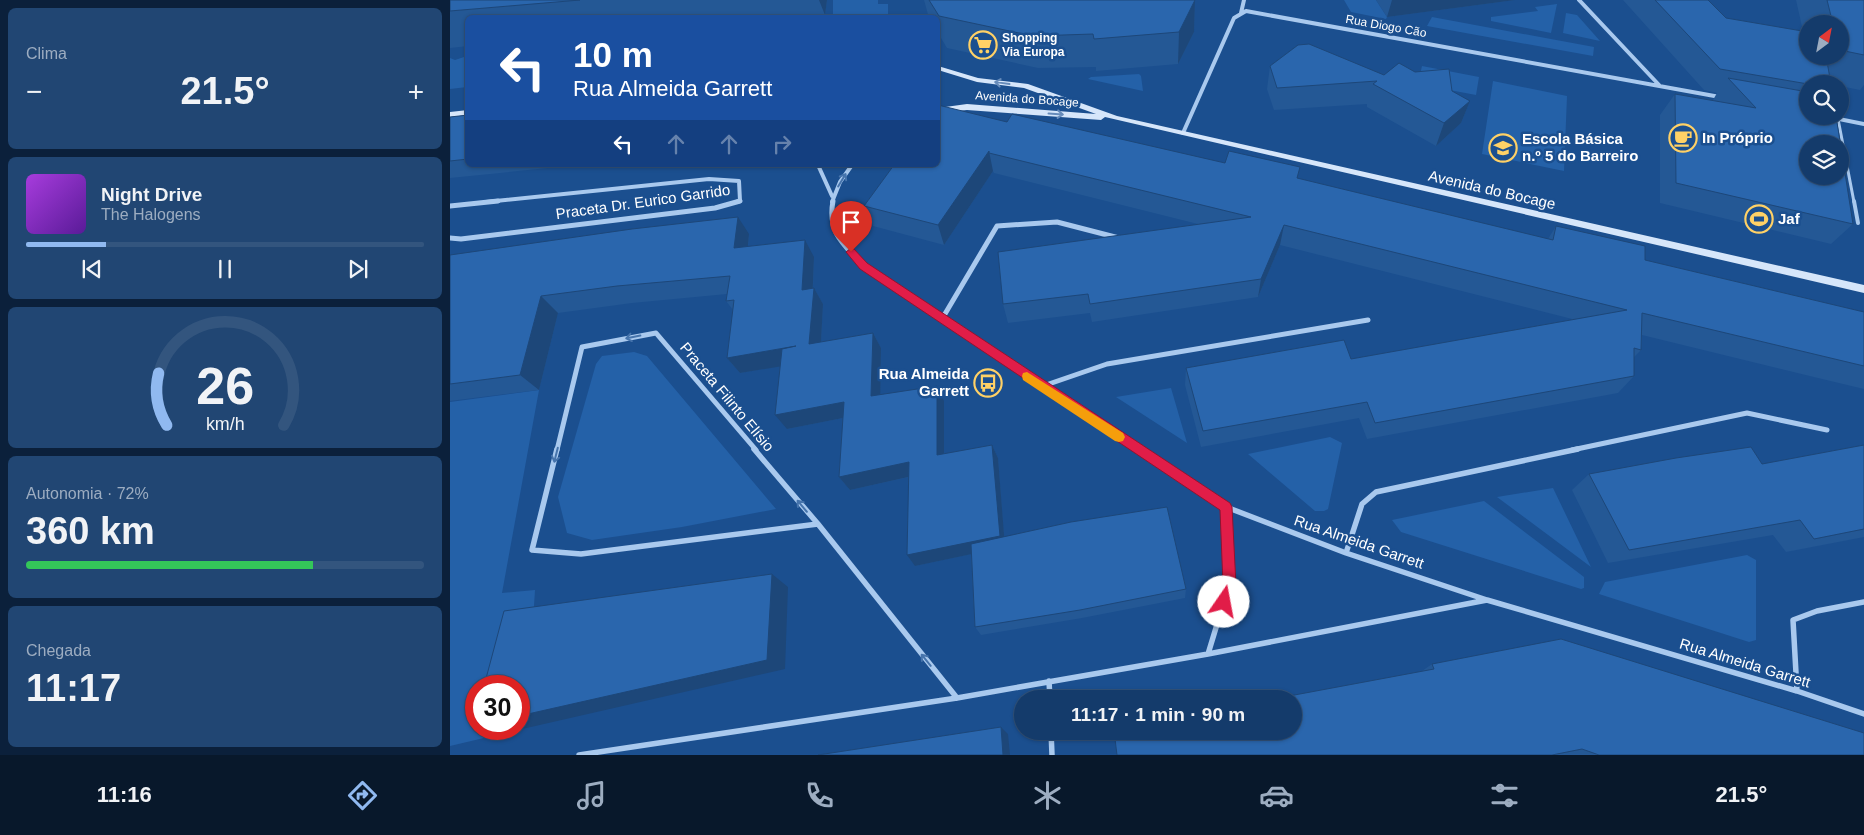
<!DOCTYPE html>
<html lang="pt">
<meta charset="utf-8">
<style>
body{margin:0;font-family:Helvetica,sans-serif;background:#214673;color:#f1f3f6;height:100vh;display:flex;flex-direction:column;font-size:19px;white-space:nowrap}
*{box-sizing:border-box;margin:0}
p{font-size:16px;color:#9dadc1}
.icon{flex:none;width:28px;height:28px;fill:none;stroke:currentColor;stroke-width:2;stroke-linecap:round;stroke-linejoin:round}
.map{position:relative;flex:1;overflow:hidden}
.side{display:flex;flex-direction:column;gap:8px;padding:8px;background:#0b203b;width:450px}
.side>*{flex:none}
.guide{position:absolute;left:15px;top:15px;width:475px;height:152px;border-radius:8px;box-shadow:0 1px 4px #0004,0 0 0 1px #33557e;background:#1a4fa0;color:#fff;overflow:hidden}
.needle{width:32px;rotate:32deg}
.controls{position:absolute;left:1349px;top:15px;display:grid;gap:10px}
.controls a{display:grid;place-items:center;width:50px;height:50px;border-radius:50%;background:#143b6b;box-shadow:0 1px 4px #0004,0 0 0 1px #33557e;font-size:25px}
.speed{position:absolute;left:15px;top:675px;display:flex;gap:10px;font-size:25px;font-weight:700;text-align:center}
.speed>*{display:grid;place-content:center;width:65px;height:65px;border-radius:50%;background:#143b6b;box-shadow:0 1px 4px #0004,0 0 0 1px #33557e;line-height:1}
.speed .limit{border:8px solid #d22;background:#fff;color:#111}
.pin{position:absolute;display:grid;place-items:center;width:42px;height:42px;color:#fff;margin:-51px -21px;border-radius:50% 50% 50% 0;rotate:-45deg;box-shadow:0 0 5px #0007}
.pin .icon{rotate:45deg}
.me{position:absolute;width:55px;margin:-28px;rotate:12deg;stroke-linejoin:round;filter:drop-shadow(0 0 4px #0008)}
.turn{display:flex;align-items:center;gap:18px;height:105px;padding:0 25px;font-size:22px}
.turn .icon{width:65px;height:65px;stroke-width:2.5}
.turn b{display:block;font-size:35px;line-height:42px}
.lanes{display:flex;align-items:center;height:48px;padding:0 25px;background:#0003;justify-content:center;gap:25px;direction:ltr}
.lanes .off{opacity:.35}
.big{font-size:38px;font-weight:700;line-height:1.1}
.side .widget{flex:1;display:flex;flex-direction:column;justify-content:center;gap:8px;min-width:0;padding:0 18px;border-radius:8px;background:#214673}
.side .dial{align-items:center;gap:0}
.dial svg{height:130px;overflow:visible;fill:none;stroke:#33557e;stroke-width:7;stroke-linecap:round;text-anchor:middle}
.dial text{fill:#f1f3f6;stroke:none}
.song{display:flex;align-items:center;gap:15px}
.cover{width:60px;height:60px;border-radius:8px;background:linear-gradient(135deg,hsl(280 70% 55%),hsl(270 70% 35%))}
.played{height:5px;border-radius:2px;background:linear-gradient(90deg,#90b9f0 20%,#33557e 20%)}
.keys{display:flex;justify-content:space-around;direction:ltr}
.heat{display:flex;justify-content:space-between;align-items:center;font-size:28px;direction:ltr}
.charge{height:8px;border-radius:4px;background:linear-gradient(90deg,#34c759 72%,#33557e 0)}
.trip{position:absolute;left:564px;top:690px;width:288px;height:50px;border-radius:25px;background:#143b6b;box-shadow:0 1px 4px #0004,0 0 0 1px #33557e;font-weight:700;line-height:50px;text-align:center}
.dock{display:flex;height:80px;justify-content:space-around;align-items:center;background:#08182b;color:#9dadc1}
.dock .icon{width:35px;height:35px}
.dock .current{color:#90b9f0}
.dock b{font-size:22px;color:#f1f3f6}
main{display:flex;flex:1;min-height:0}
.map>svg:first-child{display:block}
</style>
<main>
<section class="side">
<div class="widget"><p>Clima</p>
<div class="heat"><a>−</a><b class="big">21.5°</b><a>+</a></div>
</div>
<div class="widget">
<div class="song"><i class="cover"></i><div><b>Night Drive</b><p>The Halogens</p></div></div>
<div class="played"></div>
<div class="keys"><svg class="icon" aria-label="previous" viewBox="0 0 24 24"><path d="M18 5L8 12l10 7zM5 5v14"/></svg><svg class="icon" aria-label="pause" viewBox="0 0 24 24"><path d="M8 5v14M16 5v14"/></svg><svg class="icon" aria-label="next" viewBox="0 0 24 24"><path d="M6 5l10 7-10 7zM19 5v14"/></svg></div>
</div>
<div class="widget dial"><svg viewBox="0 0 100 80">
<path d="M14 69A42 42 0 1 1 86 69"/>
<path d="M14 69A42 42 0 0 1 9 37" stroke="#90b9f0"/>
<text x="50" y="56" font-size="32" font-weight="700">26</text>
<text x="50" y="72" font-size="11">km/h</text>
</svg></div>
<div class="widget"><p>Autonomia · 72%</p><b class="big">360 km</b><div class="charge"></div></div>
<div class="widget"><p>Chegada</p><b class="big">11:17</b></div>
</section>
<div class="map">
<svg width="1414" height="755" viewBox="0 0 1414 755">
<rect width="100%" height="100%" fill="#1b4f8f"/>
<!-- green -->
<path fill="#2461a8" d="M383,0H428V4H438V14L383,17Z
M894,0H926L937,17L936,19L901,12Z
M1107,4L1101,33L1041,21V17L1088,11L1085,7Z
M1116,13L1127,15L1150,41L1113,33Z
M982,17L1144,47L1143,56L977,26Z
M17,56V87L0,89V58L5,60Z
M972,66L1029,77L1026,95L968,84Z
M689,74L691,76L693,91L638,79L641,77Z
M1043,81L1117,96L1114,171L1032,154Z
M184,352L197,356L326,509L232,527L142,540L117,533L108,497L146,364L152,356Z
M721,388L737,443L666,397Z
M89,390L52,593L85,590L83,622L67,686H26V729H56L55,733L0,746V402Z
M880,437L892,443L878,509L874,511H865L798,454Z
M1103,488L1141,567L1047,497Z
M1034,501L1134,577V588L1131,589L951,532L942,520Z
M1297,555L1306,560V640L1299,642L1149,594L1155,582Z"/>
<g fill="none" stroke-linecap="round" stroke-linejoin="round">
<!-- lane-far1 -->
<path stroke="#a9c9ee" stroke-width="3" d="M1388,119L1404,202"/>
<!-- lane -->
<path stroke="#a9c9ee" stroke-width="4" d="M1404,201L1408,223"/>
<!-- street-far2 -->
<path stroke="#a9c9ee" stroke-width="4" d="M1129,0L1210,86
M791,13L794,0
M1374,116L1414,124
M733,133L784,18L796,11L1270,97
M368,165L382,196
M36,202L259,179L289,181L290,201L286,202
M382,202L390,182L402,165"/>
<!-- street-far1 -->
<path stroke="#a9c9ee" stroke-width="5" d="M383,201C377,233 394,245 414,266L691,450
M0,206L48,201
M0,238L11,239L265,208L290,201
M492,319L547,226L607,222L669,238
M593,386L657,364L918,320
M107,450L132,347L206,333L306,450
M1122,450L1297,413L1377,430"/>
<!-- street -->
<path stroke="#a9c9ee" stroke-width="5.5" d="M107,449L82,550L131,554L368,524
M304,449L368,524
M689,449L776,507L896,553L1037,600L1347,691L1414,714
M368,524L507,698
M896,553L912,504L926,492L1128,449
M758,654L779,585L776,507
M599,681L600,699
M1347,691L1343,620L1367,611L1414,602
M601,731L602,755
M129,755L507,698L758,654L1037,600"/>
<!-- secondary -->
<path fill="#d6e6fa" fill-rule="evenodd" d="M488,66L528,78L578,84L667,116L1414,285V293L655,117L651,120L517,110L488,113V108L517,104L646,114L574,88L527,82L488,70Z
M18,110V116L0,118V112Z"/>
</g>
<!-- wall -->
<path fill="#245895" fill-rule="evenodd" d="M0,0H377L375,15L345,18H18V46L0,48Z
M474,0H745L744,32L728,64L646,71V67L588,68L497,48L488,33V18H479Z
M926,0H1065L937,17Z
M1173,0H1258L1276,18L1353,31L1346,0H1414V85L1410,90L1390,86V84H1358V116L1403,224L1381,244L1210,203V115L1225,94L1263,100L1267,93L1254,90ZM1358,24H1390V56H1358Z
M820,66L934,75L1002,91L1020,101L1011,123L986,146L917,107V104L824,110L817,89Z
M18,115V165H128L0,178V117Z
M557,122L775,163L848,179L1098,239L1106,226L1195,260L1414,312V389L1368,378L1192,335L1191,350L1184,357V376L1168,393L917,439L909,418L751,447L735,385L736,368L901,359L1126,320L830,245L808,297L642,322L640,313L558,323L553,304L748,224L544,173L543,171L494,245L423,226L414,206Z
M299,234L298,246L364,257L363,288H364L373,304L371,342L423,333L431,348L430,395L494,401V454L542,445L548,458L554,537L736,589L735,598L632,618L531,635L525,627L521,554L465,566L459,477L400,490L389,477L393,418L337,429L330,366L290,373L277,358L283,310L276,301L277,294L182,303L108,313L89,390L0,401V255Z
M1414,445V537L1336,552L1323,535L1158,563L1122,490L1139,474L1312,464Z
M982,664L1414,755H667L972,671Z"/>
<!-- shaded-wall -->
<path fill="#1d4779" d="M369,0H377L375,15Z
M745,0L744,32L728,64L729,32Z
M942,0H1065L937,17Z
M1020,101L1011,123L986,146L994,123Z
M539,151L543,171L494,245L488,225Z
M288,217L299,234L296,265L284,248Z
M834,225L830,245L808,297L811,279Z
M355,240L364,257L362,306L352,290Z
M364,288L373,304L370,360L359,344Z
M91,296L108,313L89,390L70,375Z
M423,333L431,348L430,411L421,396Z
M346,346L357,362L290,373L277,358Z
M487,386L494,401V469L487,455Z
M394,402L403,416L337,429L325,415Z
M542,445L548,458L555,547L465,566L457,555Z
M459,462L467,475L400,490L389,477Z
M322,574L338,587L335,669L55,733L34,729H69V716Z
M551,727L558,734L560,755H553Z"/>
<!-- building -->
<path fill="#2a66ad" stroke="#1d4779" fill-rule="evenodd" d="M0,0H130L0,11Z
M479,0H745L729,32L644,39L643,34L583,36L489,16Z
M1205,0H1258L1276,18L1358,32V56H1376L1381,84H1358L1270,69Z
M1377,0H1414V55L1390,50V24H1383Z
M859,44L934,75L949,63L965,72L999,69L1002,91L1020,101L994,123L923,84L927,81L827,88L820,66L848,45Z
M1278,78L1358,92V116H1386L1403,224L1226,183L1225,94L1306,108ZM1358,144H1390V176H1358Z
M488,105L557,122L562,114L775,163L779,151L850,167L847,178L1103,240L1106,226L1195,246V260L1414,312V366L1192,313L1191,350L1184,348V376L925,423L917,402L753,431L736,368L894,340L901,359L1177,310L834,225L811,279L640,304L638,294L553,304L548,252L801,217L539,153V151L488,225L414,206L444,165H488Z
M18,115V159L0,161V117Z
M288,217L284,248L355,240L352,290L364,288L359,344L423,333L421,396L487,386V455L542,445L550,536L457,555L459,462L389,477L394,402L325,415L332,349L346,346L277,358L284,300L276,301L280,276L167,286L91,296L70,375L0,384V255L182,229Z
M1414,445V529L1364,539L1350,520L1179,550L1139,474L1226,458L1301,447L1312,464Z
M717,507L736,589L630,610L525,627L521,544L621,522Z
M322,574L317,660L69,716V686H34L54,611Z
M1111,639L1414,733V755H1149L1132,749L1102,755H667L664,731H842V699H823L984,669L982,664Z
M26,714V726H23Z
M551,727L553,755H368Z"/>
<!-- one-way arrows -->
<defs><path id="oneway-shaft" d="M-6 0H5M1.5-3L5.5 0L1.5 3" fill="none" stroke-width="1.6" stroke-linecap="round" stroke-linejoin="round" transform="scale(1.25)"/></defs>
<g stroke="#668bba">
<use href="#oneway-shaft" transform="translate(552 83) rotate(-172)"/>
<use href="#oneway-shaft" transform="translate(606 114) rotate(4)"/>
</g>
<g stroke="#4674ac">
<use href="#oneway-shaft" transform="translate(392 180) rotate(-59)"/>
<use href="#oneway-shaft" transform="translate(183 337) rotate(169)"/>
<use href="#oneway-shaft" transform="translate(106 455) rotate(104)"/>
<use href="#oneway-shaft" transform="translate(352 506) rotate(-130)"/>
<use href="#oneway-shaft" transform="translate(476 660) rotate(-129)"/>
</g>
<!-- route -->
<path fill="#e11d48" stroke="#92132f" d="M401,248L404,249L417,263L780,503L782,507L786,585L779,607L774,609L769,607L767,602L773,585L770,510L410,269L396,252Z"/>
<!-- slow -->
<path fill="#f59e0b" d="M577,372L673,433L675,437L673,441L669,442L665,441L573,380L572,376L573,373Z"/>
<!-- icons -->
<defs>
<g id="supermarket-ring" transform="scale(1.4375)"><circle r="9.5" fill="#1b4f8f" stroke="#ffd166" stroke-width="1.5"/><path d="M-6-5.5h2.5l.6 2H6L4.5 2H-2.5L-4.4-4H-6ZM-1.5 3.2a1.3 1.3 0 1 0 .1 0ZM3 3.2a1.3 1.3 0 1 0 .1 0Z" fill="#ffd166"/></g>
<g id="cafe-ring" transform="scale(1.4375)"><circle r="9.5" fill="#1b4f8f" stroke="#ffd166" stroke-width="1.5"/><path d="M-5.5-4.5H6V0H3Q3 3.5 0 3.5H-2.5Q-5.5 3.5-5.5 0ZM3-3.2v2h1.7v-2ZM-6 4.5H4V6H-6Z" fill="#ffd166"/></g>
<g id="school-ring" transform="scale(1.4375)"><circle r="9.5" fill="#1b4f8f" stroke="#ffd166" stroke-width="1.5"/><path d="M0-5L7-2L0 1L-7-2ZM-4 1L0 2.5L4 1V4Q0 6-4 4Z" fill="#ffd166"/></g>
<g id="stadium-ring" transform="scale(1.4375)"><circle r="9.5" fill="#1b4f8f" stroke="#ffd166" stroke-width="1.5"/><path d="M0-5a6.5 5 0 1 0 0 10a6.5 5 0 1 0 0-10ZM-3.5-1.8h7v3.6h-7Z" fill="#ffd166"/></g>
<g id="bus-ring" transform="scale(1.4375)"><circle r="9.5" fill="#1b4f8f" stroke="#ffd166" stroke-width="1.5"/><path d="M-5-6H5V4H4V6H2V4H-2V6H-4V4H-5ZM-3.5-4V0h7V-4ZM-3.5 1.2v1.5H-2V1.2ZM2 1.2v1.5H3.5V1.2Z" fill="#ffd166"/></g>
</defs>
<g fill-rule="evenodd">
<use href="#supermarket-ring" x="533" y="45"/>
<use href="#cafe-ring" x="1233" y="138"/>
<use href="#school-ring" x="1053" y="148"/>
<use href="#stadium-ring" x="1309" y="219"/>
<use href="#bus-ring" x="538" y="383"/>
</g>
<g text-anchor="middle" stroke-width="5" stroke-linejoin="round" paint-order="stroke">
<!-- far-street labels -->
<g font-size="12" fill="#fff" stroke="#1b4f8f">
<text transform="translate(936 26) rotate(10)" y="4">Rua Diogo Cão</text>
<text transform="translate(577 99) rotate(4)" y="4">Avenida do Bocage</text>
</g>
<!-- far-poi labels -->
<g font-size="12" font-weight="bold" fill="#fff" stroke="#1b4f8f" text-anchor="start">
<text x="552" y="42">Shopping<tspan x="552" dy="14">Via Europa</tspan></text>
</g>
<!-- poi labels -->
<g font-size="15" font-weight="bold" fill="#fff" stroke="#1b4f8f" text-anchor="start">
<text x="1252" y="143">In Próprio</text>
<text x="1072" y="144">Escola Básica<tspan x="1072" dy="17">n.º 5 do Barreiro</tspan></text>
<text x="1328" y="224">Jaf</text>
<text x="519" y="379" text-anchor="end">Rua Almeida<tspan x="519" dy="17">Garrett</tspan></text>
</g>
<!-- street labels -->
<g font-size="15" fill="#fff" stroke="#1b4f8f">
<text transform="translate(1042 190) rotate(13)" y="5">Avenida do Bocage</text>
<text transform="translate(193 202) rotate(-8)" y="5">Praceta Dr. Eurico Garrido</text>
<text transform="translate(277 397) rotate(50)" y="5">Praceta Filinto Elísio</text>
<text transform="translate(909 542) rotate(19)" y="5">Rua Almeida Garrett</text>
<text transform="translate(1295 663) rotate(17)" y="5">Rua Almeida Garrett</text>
</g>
</g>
</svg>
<div class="controls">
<a><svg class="needle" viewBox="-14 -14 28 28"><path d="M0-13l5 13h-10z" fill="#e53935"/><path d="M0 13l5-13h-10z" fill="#9dadc1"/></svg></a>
<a><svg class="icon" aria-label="search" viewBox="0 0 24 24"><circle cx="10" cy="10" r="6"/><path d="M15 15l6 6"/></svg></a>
<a><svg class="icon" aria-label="layers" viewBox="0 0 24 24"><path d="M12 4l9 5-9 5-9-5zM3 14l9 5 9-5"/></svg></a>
</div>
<div class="speed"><div class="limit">30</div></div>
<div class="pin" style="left:401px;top:252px;background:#d93025"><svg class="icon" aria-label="arrive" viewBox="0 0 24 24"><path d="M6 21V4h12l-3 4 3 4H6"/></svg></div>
<svg class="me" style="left:774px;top:602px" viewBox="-20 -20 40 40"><circle r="19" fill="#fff"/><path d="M0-13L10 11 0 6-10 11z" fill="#e11d48"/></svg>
<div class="trip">11:17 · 1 min · 90 m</div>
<div class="guide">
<div class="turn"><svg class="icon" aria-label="left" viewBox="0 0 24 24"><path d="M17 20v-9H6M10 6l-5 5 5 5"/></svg><div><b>10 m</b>Rua Almeida Garrett</div></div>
<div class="lanes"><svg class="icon" aria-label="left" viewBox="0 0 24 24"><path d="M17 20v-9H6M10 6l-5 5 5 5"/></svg><svg class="icon off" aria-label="ahead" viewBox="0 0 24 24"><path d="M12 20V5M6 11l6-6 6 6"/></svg><svg class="icon off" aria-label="ahead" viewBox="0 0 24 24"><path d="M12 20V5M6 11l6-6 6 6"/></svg><svg class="icon off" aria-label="right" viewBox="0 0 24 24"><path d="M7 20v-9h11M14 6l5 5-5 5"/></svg></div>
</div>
</div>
</main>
<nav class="dock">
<b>11:16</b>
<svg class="icon current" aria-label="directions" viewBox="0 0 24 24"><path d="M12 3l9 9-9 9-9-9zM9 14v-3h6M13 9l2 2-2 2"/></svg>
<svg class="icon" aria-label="music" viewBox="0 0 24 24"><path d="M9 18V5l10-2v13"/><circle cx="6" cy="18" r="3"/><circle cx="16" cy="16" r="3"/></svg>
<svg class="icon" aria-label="phone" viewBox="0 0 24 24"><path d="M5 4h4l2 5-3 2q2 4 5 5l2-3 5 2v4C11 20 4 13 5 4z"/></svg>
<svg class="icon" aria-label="climate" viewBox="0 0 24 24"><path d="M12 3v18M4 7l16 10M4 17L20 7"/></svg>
<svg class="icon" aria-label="car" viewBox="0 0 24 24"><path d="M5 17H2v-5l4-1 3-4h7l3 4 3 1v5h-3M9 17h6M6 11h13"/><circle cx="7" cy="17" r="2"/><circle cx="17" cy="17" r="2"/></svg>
<svg class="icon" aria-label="filters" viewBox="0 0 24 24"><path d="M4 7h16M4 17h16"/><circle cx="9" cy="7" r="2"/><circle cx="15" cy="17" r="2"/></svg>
<b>21.5°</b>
</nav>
